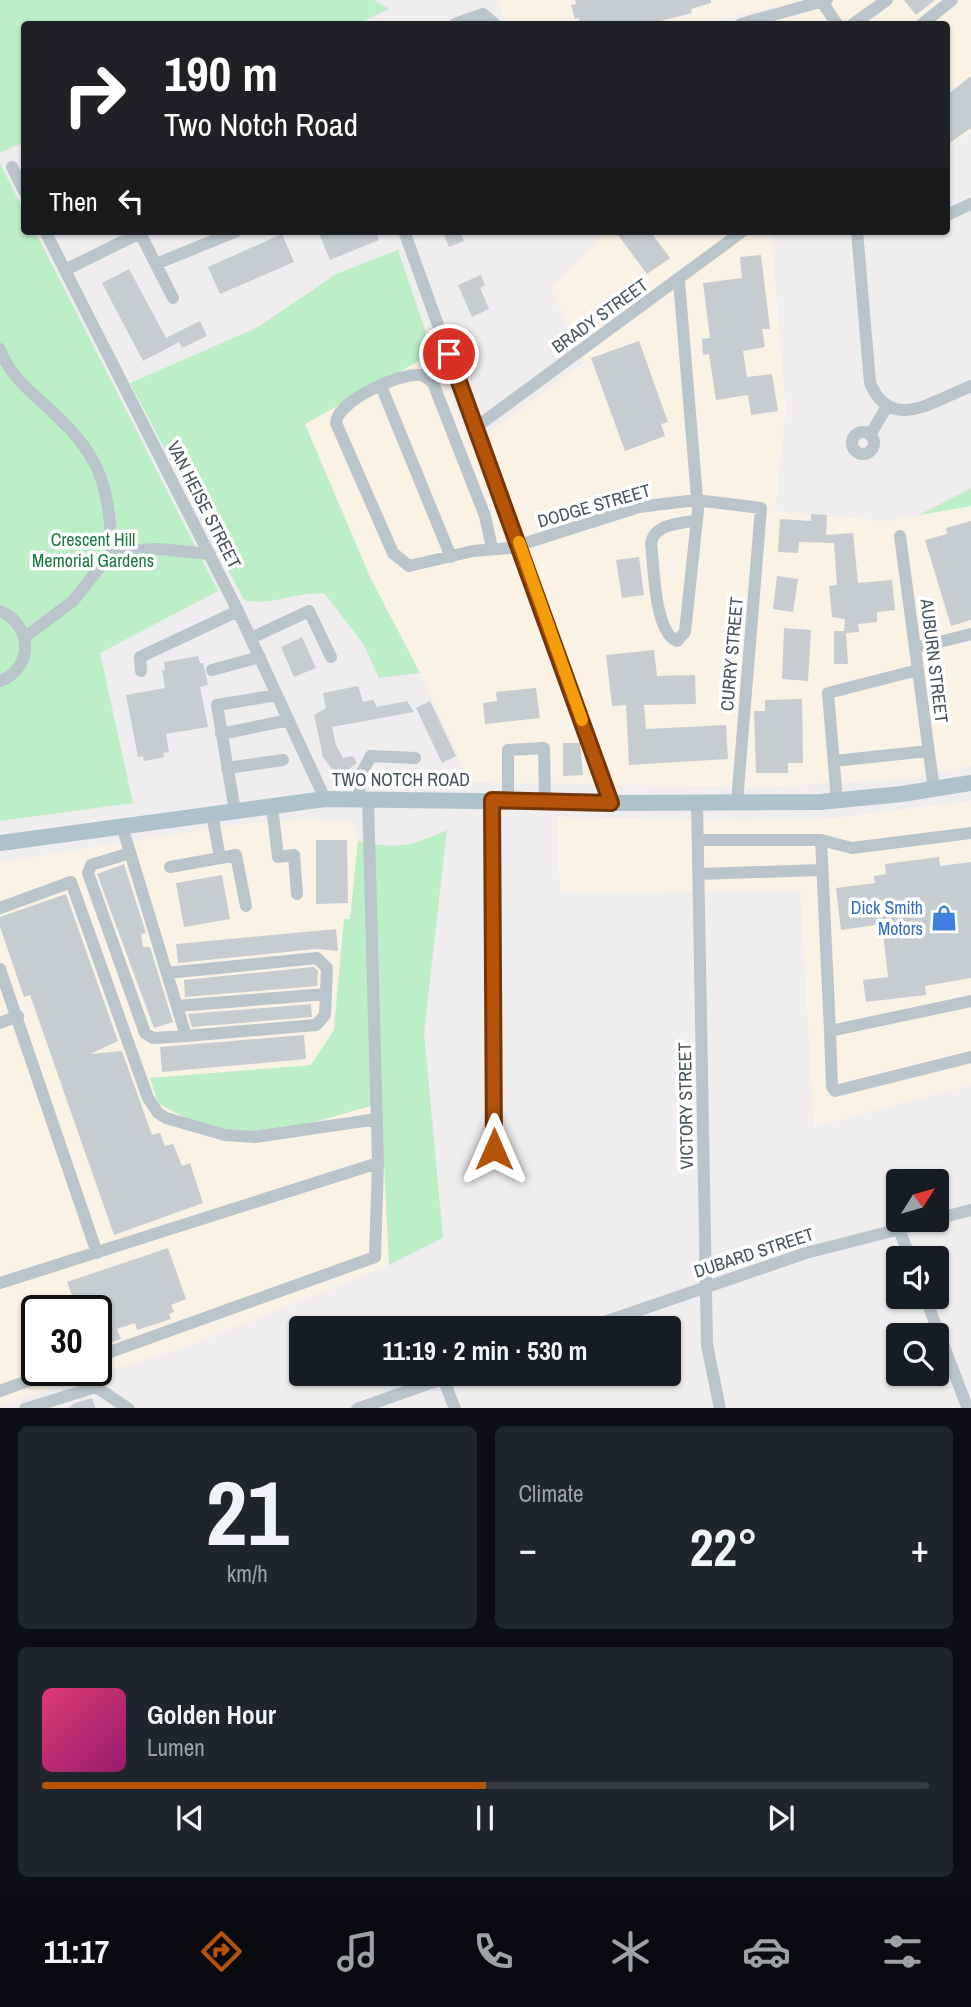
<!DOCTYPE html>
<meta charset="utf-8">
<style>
body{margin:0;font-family:"Archivo Narrow",sans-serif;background:#20242c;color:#f1f3f6;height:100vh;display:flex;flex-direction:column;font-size:26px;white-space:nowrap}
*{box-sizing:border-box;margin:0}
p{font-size:23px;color:#9ea1a6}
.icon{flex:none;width:38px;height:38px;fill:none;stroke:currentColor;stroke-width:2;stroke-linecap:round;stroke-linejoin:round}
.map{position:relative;height:1408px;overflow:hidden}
.sheet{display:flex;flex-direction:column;gap:18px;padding:18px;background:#0d0f14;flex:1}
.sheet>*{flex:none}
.hud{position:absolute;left:21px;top:21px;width:929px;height:214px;border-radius:7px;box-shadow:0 2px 5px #0004;background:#202124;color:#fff;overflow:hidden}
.needle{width:46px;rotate:53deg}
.tools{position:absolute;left:886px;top:1169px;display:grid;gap:14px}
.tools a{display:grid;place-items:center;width:63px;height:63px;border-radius:7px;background:#171b24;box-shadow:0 2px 5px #0004;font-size:35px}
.speed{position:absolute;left:21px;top:1295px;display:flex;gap:14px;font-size:35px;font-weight:700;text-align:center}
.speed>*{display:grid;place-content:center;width:91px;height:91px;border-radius:50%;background:#171b24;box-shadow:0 2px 5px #0004;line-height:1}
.speed .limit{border:4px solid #111;border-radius:10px;background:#fff;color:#111}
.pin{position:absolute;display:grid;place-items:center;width:60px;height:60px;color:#fff;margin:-30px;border:4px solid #fff;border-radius:50%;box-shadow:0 2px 7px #0007}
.me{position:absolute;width:77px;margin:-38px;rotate:0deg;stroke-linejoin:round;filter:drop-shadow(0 0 5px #0008)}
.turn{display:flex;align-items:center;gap:24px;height:147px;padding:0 28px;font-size:32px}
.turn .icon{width:91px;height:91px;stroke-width:2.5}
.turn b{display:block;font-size:49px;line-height:60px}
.then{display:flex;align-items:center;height:66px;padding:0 28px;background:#0003;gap:14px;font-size:26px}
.big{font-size:52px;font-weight:800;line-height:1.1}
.sheet .card{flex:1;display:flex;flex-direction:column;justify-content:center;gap:10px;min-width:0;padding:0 24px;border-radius:10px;background:#20242c}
.sheet .dial{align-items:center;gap:0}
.dial b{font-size:91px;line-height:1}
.song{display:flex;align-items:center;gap:21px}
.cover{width:84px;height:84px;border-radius:10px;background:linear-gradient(135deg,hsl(340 70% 55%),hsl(320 70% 35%))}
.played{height:7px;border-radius:4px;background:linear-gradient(90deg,#b45309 50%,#363941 50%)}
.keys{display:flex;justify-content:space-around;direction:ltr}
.heat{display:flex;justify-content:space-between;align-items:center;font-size:38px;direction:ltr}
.sheet .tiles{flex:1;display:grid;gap:18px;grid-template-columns:1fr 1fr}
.card:last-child{grid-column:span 2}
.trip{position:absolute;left:289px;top:1316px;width:392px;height:70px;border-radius:7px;background:#171b24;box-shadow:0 2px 5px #0004;font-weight:800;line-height:70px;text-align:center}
.tabs{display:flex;height:112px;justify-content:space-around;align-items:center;background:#090b0e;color:#9ea1a6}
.tabs .icon{width:49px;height:49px}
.tabs .on{color:#b45309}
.tabs b{font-size:32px;color:#f1f3f6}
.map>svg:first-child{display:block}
</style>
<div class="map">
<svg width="971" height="1409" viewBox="0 0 971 1409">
<rect width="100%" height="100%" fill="#f0edee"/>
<!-- commercial -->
<path fill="#fbf2e6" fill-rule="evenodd" d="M497,0H971V131L947,148V24H779L775,7L699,24H507Z
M607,231H771L786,409L775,511L887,521L971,506V766L906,779L764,787L470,782L420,673L370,577L305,424L433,353L470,442L490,432L584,362L551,289Z
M971,801V1085L814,1127L800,891L560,893L557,817L746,820L834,818Z
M303,819L351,822L358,841L350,919L344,920L329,1064L150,1079L272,1132L381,1103L389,1265L186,1347L0,1405V862L240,824ZM37,1311H96V1370H37Z"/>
<!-- green -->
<path fill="#bceec7" d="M0,0H374L389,9L357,24H24V142L0,153Z
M0,163L24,211V231H35L218,591L100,653L133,803L0,821Z
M398,250L433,353L305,424L370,577L420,673L379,678L364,645L325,594C299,591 269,607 244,600L130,383L258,327L336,274Z
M971,488V506L919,515Z
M447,830L424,1032L443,1238L389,1265L381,1103C294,1126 243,1154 158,1103L150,1078L311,1065L334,1030L344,919H350L358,841C397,850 412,846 447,830Z"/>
<!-- building -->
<path fill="#c7ccd0" d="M575,0H711V3L691,9L692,13L649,24H580L579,18L575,19L571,5L576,4Z
M904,0H935L916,15Z
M971,76V128L947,145V95Z
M318,231H376L379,240L330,260Z
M442,231H460L464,241L449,247Z
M615,231H650L670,258L647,274Z
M282,234L294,262L220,294L208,267Z
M761,255L770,329H762L765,347L743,351L747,377L772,374L778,411L751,415L748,395L716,400L709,354L703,355L702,339L710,338L703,283L742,278L740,257Z
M129,269L166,338L200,321L207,336L182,348L179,342L143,361L102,283Z
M481,275L485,285L480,288L489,309L472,317L458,285Z
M639,341L668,422L661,424L665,436L625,451L591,358Z
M811,514L827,515L826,535L853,533L858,583L892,580L895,610L877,612V622L858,624L859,632L846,633L848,664H834V631H844L845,619L832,617L829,586L837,585L834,543L799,542L798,553L778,552L780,519L811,521Z
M971,521V620L951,626L925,540L947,534L946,528Z
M639,557L644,595L622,598L616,560Z
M777,576L798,579L793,612L773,609Z
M784,628L811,630L808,681L782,679Z
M302,637L316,668L294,677L281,647Z
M654,650L657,676L695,675L696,704L644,705L646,729L726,725L728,759L629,765L626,705L612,706L606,655Z
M198,656L200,663H203L208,685L200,687L208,727L166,734L169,752L163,753L164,757L144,761L143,756L138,757L126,695L165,688L162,670H165L164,662Z
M358,686L363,702L373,700L377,707L407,701L414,712L332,727L336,745L343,758L353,756L357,763L338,777L323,757L314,715L326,708L323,693Z
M536,688L540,718L485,724L483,703L497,701L496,692Z
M802,699L803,763H788V773H756L754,711H765V700Z
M430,701L456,756L442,763L416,708Z
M563,743H580L583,775L563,776Z
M316,840H347L348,903L316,904Z
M939,857L940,866L971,862V978L925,986L926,995L866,1002L863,980L888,977L882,924L841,930L836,888L875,883L874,876L886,874L885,864Z
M124,864L146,933L141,934L143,947H150L173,1022L154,1028L97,874Z
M222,875L230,919L184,927L176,883Z
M66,894L118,1041L90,1054L122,1051L152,1135L160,1133L165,1146L173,1144L182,1166L190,1163L203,1203L114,1235L30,995L24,997L0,927V917Z
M336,929L338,951L316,949L178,963L176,944Z
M314,967L318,971L317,986L185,997L184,980Z
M311,1004L312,1017L192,1027L188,1014Z
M304,1035L306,1059L162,1072L160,1047Z
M168,1248L186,1299L171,1305L174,1312L169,1314L171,1319L137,1330L135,1323L117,1329L121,1339L96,1348V1311H78L67,1282Z
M92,1398L96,1409H67L75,1403Z"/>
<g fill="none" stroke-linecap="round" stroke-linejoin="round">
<!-- minor -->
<path stroke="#b9c5cb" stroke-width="12" d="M822,2L837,24
M455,24L483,14L495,24
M741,24L827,0
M853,24L887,0
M922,24L952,0
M12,167L24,191
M947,215L971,204
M45,231L238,611L325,799
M139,231L173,298
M404,231L611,803
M857,231L870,383C891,433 933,401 971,386
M156,264L237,231
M65,270L140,233
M679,281L698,510L685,632L677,641C654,632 654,566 651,543C655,523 680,524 697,520
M0,349C7,371 27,389 44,404C100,455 108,478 112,552L73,601L25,637
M381,386L451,557
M475,428L743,231
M852 443a11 11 0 1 1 22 0a11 11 0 1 1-22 0Z
M870,435L886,408
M900,536L934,790
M492,548L485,516L433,383C428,379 425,375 419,375C399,373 337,401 336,423L393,553L409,566L473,551L510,548L639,507L696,500L761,508L737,802
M112,552L159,549L210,554
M0,611C33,625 34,668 0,681
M251,638L309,611L331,657
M915,648L971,634
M212,670L260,657
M141,671L140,657L238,611
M221,734L289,720
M834,761L928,751
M227,768L283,760
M359,799L360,776L371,756L415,758
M492,800L494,1149
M508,801V750L544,748L545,801
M837,801L828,693L918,670
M697,802L707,1345L720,1409
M272,806L278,857L294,855L297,894
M235,811L217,705L277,695
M122,826C143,896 165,966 186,1036L153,1038L145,1033L88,873L91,865L130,853
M698,840H821L852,848L971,833
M821,840L830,1031L971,1001
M220,858L236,855L246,906
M170,867L220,858L212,814
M699,874L821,870
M0,908L71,882L148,1098L158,1113L166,1118L225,1135L255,1137L377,1119
M0,969L97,1253
M167,973L317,958L327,968L325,1015L316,1025L186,1036
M177,1006L326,994
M0,1023L18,1016
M830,1031L832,1087L835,1091L971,1057
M936,1219L971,1210
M899,1229L910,1258
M0,1283L378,1163
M925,1297L968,1409
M587,1328L806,1253L935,1220
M96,1357L375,1257L378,1163L368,799
M443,1378L455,1409
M0,1391L58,1370
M25,1409L96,1387L129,1409
M357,1409L456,1374"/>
<!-- major -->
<path stroke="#adc2cc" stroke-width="16" d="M0,843L325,799L611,803L820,802L902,794L971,783"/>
</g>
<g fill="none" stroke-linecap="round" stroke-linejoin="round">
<!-- route casing -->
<g stroke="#753606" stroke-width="18">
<path id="route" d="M449,354L611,803L492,800L494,1149"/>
</g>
<!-- route -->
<use href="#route" stroke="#b45309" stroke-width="12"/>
<!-- slow -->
<path stroke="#f59e0b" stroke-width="12" d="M519,542L582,720"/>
</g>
<!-- icons -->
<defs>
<g id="shop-bare" transform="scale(2.1)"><path d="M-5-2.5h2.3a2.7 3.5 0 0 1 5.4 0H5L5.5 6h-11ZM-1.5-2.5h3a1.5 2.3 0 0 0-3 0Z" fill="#3f7fe0" stroke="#fff" stroke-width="2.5" paint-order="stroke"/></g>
</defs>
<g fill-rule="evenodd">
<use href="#shop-bare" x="944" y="918"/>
</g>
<g text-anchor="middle" stroke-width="7" stroke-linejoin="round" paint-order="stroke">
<!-- street labels -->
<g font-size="18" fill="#46545b" stroke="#fff">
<text transform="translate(600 316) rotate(-36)" y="6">BRADY STREET</text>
<text transform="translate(204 505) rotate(63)" y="6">VAN HEISE STREET</text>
<text transform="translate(594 506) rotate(-16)" y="6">DODGE STREET</text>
<text transform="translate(732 654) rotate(-85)" y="6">CURRY STREET</text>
<text transform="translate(934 661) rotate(83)" y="6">AUBURN STREET</text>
<text x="401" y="786">TWO NOTCH ROAD</text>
<text transform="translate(686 1106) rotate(-91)" y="6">VICTORY STREET</text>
<text transform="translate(754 1253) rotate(-18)" y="6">DUBARD STREET</text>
</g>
<!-- park labels -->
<g font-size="18" fill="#187a39" stroke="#fff">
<text x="93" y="546">Crescent Hill<tspan x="93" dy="21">Memorial Gardens</tspan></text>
</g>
<!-- shop labels -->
<g font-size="18" fill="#366cbe" stroke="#fff" text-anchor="end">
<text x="923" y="914">Dick Smith<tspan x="923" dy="21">Motors</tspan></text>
</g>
</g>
</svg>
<div class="tools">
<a><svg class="needle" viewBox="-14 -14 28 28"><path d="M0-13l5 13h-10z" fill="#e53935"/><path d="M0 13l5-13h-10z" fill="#9ea1a6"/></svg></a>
<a><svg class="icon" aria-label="sound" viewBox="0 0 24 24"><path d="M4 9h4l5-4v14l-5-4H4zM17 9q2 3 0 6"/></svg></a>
<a><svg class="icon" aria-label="search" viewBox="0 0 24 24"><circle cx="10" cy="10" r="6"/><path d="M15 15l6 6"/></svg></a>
</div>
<div class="speed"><div class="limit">30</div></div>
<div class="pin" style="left:449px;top:354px;background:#d93025"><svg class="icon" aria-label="arrive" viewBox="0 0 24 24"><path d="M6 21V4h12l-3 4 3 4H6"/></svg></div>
<svg class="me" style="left:494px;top:1149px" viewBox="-20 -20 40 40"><path d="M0-17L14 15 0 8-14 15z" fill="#b45309" stroke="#fff" stroke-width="4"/></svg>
<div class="trip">11:19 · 2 min · 530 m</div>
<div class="hud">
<div class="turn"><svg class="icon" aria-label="right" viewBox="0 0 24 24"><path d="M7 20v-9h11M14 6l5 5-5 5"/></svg><div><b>190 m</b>Two Notch Road</div></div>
<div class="then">Then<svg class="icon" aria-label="left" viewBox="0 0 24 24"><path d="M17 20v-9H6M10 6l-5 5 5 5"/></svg></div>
</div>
</div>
<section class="sheet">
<div class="tiles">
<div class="card dial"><b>21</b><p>km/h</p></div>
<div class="card"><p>Climate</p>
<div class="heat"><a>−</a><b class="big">22°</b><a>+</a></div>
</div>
<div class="card">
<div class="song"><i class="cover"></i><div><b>Golden Hour</b><p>Lumen</p></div></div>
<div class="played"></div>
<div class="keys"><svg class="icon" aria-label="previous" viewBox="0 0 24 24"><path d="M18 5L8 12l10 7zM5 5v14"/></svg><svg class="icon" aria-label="pause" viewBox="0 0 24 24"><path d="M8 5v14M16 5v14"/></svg><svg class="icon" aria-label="next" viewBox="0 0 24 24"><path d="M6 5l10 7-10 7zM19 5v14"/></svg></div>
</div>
</div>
</section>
<nav class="tabs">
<b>11:17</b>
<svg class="icon on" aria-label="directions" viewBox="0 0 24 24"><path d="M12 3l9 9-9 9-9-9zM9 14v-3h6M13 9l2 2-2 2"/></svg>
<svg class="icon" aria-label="music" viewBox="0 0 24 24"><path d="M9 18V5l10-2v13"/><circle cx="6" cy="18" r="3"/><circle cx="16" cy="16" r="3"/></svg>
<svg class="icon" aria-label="phone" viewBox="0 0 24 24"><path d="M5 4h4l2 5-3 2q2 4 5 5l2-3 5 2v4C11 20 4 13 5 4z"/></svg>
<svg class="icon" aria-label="climate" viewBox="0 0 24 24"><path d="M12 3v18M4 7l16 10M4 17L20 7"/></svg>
<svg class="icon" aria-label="car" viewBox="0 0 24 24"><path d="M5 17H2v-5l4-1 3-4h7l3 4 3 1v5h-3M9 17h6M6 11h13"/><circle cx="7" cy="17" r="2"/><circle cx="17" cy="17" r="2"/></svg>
<svg class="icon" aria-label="filters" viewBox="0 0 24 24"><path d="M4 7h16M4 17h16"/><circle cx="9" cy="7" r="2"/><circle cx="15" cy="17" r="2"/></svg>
</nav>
